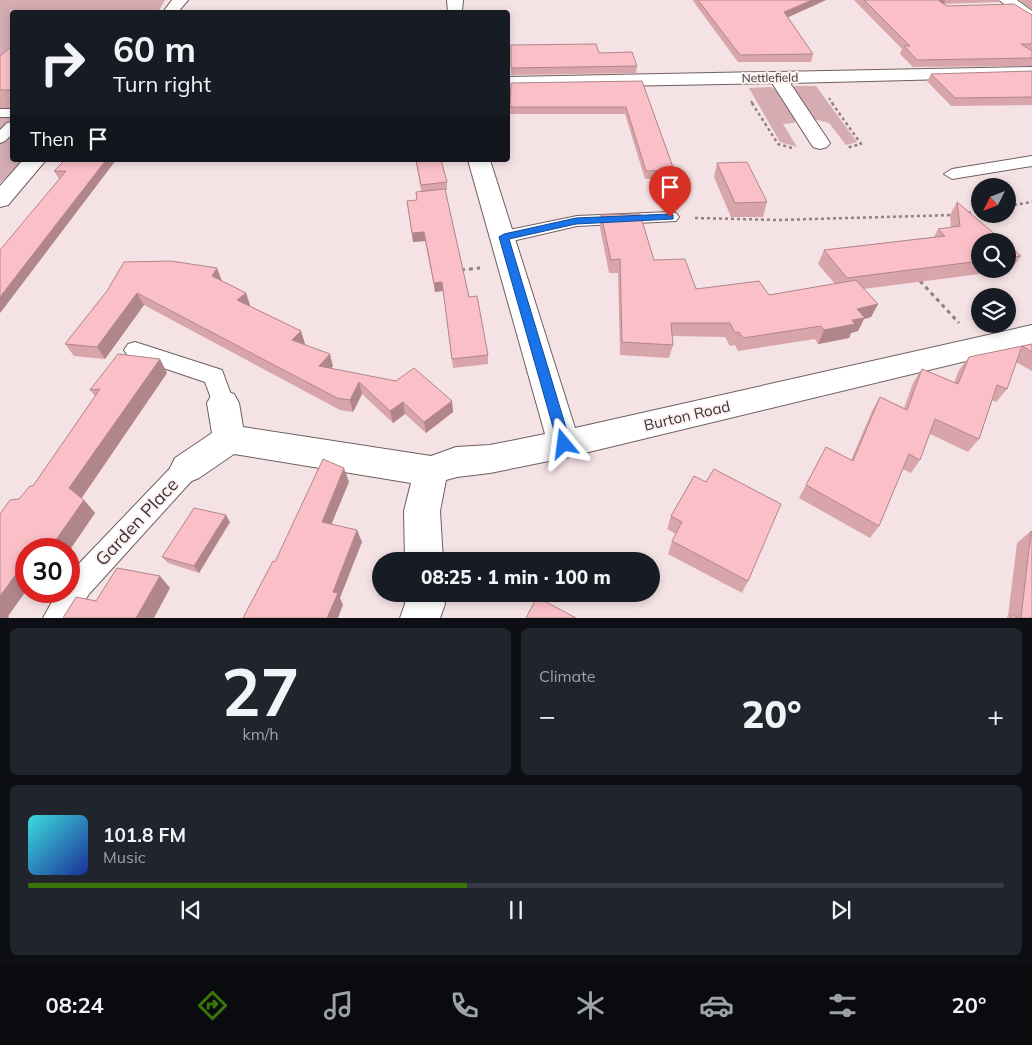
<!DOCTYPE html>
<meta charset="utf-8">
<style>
body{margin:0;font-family:Mulish,sans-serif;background:#20242c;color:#f1f3f6;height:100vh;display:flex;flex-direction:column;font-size:19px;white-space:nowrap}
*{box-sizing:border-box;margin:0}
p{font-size:16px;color:#9ea1a6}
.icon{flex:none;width:28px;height:28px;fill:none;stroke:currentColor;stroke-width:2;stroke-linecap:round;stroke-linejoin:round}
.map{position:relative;height:618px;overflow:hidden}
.details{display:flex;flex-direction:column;gap:10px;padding:10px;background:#0d0f14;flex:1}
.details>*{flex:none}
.banner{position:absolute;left:10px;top:10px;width:500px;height:152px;border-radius:5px;box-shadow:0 2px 8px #0003;background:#171b24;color:#f1f3f6;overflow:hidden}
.needle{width:32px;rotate:228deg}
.fabs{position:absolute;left:971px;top:178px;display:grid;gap:10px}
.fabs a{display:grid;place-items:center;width:45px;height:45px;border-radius:50%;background:#171b24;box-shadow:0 2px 8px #0003;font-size:25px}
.speed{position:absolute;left:15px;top:538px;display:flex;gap:10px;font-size:25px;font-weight:700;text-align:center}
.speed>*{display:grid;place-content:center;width:65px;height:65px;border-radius:50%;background:#171b24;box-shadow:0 2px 8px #0003;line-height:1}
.speed .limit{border:8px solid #d22;background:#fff;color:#111}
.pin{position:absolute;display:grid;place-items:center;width:42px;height:42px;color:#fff;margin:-51px -21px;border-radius:50% 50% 50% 0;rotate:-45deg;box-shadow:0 0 5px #0007}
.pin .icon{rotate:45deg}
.me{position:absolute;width:55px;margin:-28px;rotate:344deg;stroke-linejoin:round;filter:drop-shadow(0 0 4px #0008)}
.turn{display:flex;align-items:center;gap:18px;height:105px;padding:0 20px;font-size:22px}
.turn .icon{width:65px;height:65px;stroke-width:2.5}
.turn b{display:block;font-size:35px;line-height:42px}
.then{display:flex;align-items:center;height:48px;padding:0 20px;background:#0003;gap:10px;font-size:19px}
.big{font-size:38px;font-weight:800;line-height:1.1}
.details .tile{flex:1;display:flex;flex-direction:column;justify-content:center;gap:8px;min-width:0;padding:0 18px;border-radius:8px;background:#20242c}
.details .dial{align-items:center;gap:0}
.dial b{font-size:65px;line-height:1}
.song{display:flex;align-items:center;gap:15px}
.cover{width:60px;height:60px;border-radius:8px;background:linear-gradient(135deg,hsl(180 70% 55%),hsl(230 70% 35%))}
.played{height:5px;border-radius:2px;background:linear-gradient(90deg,#3b750a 45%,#363941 45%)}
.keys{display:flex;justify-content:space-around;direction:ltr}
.heat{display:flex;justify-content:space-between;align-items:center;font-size:28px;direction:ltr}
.details .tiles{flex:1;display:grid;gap:10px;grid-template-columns:1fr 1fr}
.tile:last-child{grid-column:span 2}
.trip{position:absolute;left:372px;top:552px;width:288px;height:50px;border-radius:25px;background:#171b24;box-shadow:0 2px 8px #0003;font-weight:800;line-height:50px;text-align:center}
.dock{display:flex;height:80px;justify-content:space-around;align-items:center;background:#090b0e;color:#9ea1a6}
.dock .icon{width:35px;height:35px}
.dock .on{color:#3b750a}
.dock b{font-size:22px;color:#f1f3f6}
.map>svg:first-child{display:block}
</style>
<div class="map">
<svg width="1032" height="618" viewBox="0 0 1032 618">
<rect width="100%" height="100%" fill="#f5e2e4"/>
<!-- green -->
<path fill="#d4acb1" d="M0,0H165L158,12H12V160H24L0,183Z
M794,86H816L857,142L846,145L829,123L810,118L793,89Z
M771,87L777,91L796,120L794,123L783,124L797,147L780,142L749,88Z"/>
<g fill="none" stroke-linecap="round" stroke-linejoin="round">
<!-- lane casing -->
<g stroke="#6f5f61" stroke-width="2">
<path id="lane" d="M0,109H12V117H0Z
M12,122V134L5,141L0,143V130L7,123Z
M1032,156V166L952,179L944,174L952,169Z
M670,212L676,213L679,217L676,221L577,226L504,243L498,241L495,237L498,233L504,231L577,216Z
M135,342L222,370L234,403L231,409L223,412L215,409L205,382L128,356L124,350L128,344Z
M187,457L196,460L199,468L196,476L89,594L74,618H43L58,591H69V574L178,460Z"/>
</g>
<!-- street casing -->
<g stroke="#6f5f61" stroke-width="2">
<path id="street" d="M172,0H188L178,12H163Z
M447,0H463L462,12H448Z
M999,0H1017L1032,11V23L1026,21Z
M1032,67V77L790,83L830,143L827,147L820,149L813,147L772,83L508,88V77Z
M23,160H46L8,205L0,207V186Z
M468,160H490L575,428L1032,325V345L564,458L490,473L457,477L446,480L440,511L443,561H405L404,511L411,483L234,454L199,478L187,483L175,478L170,468L175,458L212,433L207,403L212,394L223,390L234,394L239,403L243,427L431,456L456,447L490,445L545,434Z
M405,594H443L445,604L440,618H400L405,604Z"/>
</g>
<!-- path-far2 -->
<path stroke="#8f8283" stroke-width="2" stroke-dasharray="2.5 2.5" stroke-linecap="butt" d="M0,78L12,67
M829,98L833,104
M751,101L753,104"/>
<!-- path-far1 -->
<path stroke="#8f8283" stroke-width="2.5" stroke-dasharray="3 3" stroke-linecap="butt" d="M752,103L778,144L792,148
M832,103L861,144L846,148
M1008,206L1032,202
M968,213L980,211
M695,218L778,220L954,215"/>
<!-- path -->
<path stroke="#8f8283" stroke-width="3" stroke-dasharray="4 4" stroke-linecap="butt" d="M461,270L480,268
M920,281L959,323"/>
<!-- lane -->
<use href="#lane" fill="#fff" fill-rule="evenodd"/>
<!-- street -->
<use href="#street" fill="#fff" fill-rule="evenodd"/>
</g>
<!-- wall -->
<path fill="#d8a5ab" d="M693,0H826L788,17L813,54L811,62H738L693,1Z
M854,0H1000L999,2L943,4L947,6L1032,15V66L913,67L900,54L902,49Z
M1020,0H1032V10Z
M511,45L599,53L637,66L636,73L511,75Z
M12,46V108H0V56Z
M1032,71V105L951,106L927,81L931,74Z
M642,81L674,170L673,178L645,179L625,114H510L511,83Z
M65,160H116L0,313L59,179L54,171Z
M416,160H441L447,182V190H445L469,297L488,355V364L453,368L443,291L435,292L425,241L413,242L407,201L417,200L421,191Z
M717,163L767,202L763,217H731L714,177Z
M957,202L980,241V269H1008V245L1021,256L1011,270L863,289L878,304L871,317L864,319L858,331L851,333L849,338L818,344L815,339L738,351L735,345L730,346L725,337L672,336L673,345L669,358L620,355L618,273H609L600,228L601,215L654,260L696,289L769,295L835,284L818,264L824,250L934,237L938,229L951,228L950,215Z
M222,281L246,293L250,305V306L301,331L305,344H304L333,366L331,368L452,401L453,412L426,433L405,414L393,423L362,394L353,412L340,410L144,305L105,359L74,356L65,344L107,291Z
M1032,344V371L1016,362L1007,389L996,402L992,400L979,439L968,452L930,434L920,460L911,473L903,469L879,526L870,538L799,498L826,447L851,460L872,411L880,397L904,408L913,383L922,369L954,383L959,370L969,357Z
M160,359L167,373L82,498L95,513L69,551V549H26V591L8,616L9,618H0L19,499L33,486L95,396L90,390Z
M694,476L748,581L742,593L668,554L672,541L676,534L667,529L671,516Z
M230,522L199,573L168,563L162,557Z
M1031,531L1032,618H1006L1008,616L1017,543Z"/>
<!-- shaded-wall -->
<path fill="#b0868b" d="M812,0H826L782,20L784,12Z
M941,0H945L944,3L936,9L939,1Z
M106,160H116L0,313V297Z
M424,232L425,241L413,242L412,233Z
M217,268L222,281L217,288L212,276Z
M442,282L443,291L435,292L434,283Z
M137,293L144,305L105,359L97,347Z
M246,293L250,305L242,312L237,300Z
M878,304L871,317L864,319L858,331L851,333L849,338L818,344L824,330L857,309Z
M301,331L305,344L296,352L292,340Z
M330,354L333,366L323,378L319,366Z
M160,359L167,373L80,500L69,488Z
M359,382L362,394L353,412L350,400Z
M452,401L453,412L426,433L424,422Z
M403,402L405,414L393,423L390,411Z
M344,468L349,482L327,535L322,522Z
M84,500L95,513L69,551V549H57L53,544Z
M226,515L230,522L199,573L194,566Z
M357,530L362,542L340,598L343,605L338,618H327L333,592Z
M40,542L47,549H35Z
M26,561V591L8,616L9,618H0V596Z
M160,576L170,588L154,618H136Z"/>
<!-- building -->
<path fill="#fbc0c7" stroke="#b0868b" d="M698,0H812L784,12L813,54L740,55Z
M864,0H941L939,1L947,6L1014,4L1032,15V44H1021L1032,51V58L917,60L904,46H910Z
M596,44L599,53L632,52L637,66L511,68V45Z
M12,46V88L10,90H0V56Z
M1032,71V97L955,98L931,74Z
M642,81L674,170L646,171L626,107H510L511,83Z
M65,160H106L0,297V250L66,171H54Z
M416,160H441L447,182L421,185Z
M747,162L767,202L735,203L717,163Z
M445,189L469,297L477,296L488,355L452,359L442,282L434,283L424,232L412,233L407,201L417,200L416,192Z
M957,202L1003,241H980V261L847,278L824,250L945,236L938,229L960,226Z
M640,214L654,260L685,259L696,289L759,281L769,295L856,280L878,304L857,309L865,318L852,320L855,324L824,330L821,326L743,338L739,332L735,333L730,323H671L673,345L622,342L620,259L611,260L601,215Z
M1008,245L1021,256L1008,258Z
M171,261L217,268L212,276L246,293L237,300L301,331L292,340L330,354L319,366L396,381L414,368L452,401L424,422L403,402L390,411L359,382L350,400L337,398L137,293L97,347L65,344L107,291L124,262Z
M1032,344V352L1022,346L1007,389L997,385L979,439L935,419L920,460L909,454L879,526L806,485L826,447L853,461L880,397L907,410L922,369L958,384L969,357Z
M118,354L160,359L69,488L84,500L53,544L40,542L35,549H26V561L0,596V514L10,500L19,499L30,486H33L100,389L90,390Z
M323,459L344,468L322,522L357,530L333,592L338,593L327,618H243L273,561L275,562Z
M714,469L781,504L748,581L672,541L682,522L671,516L694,476L706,482Z
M194,508L226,515L194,566L162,557Z
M1031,531L1032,532V618H1021Z
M117,568L160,576L136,618H63L76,597L96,601Z
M537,597L576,618H526Z
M1011,614L1019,618H1011Z"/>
<!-- route -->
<path fill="#1a73e8" stroke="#114b97" d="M670,214L673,215V219L576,224L509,239L571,444L569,448H559L499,237L504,234L576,218Z"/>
<g text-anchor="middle" stroke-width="4" stroke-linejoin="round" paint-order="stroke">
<!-- far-street labels -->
<g font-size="12" fill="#3a3233" stroke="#fdf1f2">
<text transform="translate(770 78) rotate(-1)" y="4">Nettlefield</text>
</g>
<!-- street labels -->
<g font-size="15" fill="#3a3233" stroke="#fdf1f2">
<text transform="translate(687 416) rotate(-13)" y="5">Burton Road</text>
</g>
<!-- near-street labels -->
<g font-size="18" fill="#3a3233" stroke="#fdf1f2">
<text transform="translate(137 522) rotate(-47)" y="6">Garden Place</text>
</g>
</g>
</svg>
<div class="fabs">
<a><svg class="needle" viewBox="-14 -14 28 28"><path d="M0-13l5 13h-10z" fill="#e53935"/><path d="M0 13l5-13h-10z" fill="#9ea1a6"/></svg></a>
<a><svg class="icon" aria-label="search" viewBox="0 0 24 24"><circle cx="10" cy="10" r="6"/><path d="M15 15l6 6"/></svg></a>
<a><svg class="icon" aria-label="layers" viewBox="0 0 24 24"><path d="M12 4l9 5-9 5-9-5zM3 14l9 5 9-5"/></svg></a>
</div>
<div class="speed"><div class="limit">30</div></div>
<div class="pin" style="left:670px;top:217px;background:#d93025"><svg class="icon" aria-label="arrive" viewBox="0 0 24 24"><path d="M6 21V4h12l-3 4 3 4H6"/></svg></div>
<svg class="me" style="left:564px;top:444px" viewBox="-20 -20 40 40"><path d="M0-17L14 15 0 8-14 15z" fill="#1a73e8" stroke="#fff" stroke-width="4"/></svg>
<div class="trip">08:25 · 1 min · 100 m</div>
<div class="banner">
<div class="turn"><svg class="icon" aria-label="right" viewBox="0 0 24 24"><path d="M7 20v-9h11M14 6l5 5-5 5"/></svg><div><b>60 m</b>Turn right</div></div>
<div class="then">Then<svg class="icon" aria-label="arrive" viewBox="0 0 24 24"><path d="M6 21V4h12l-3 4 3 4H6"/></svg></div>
</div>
</div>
<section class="details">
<div class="tiles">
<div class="tile dial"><b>27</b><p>km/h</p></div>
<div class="tile"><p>Climate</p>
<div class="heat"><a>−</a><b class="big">20°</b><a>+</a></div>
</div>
<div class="tile">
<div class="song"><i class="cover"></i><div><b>101.8 FM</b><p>Music</p></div></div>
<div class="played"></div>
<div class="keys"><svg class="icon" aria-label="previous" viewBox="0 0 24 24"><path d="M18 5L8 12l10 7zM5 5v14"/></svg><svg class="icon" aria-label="pause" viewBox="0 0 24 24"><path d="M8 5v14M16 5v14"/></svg><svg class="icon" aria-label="next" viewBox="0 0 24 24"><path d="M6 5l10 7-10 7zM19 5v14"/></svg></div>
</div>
</div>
</section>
<nav class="dock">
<b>08:24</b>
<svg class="icon on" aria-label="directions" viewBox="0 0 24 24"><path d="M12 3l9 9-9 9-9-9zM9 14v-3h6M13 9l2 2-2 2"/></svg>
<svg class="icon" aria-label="music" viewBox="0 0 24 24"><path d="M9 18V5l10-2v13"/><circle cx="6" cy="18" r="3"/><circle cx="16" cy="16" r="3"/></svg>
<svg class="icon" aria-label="phone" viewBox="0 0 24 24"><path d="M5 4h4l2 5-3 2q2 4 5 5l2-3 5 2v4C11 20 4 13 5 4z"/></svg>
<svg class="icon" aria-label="climate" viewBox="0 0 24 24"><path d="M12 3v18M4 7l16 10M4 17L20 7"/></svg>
<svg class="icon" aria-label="car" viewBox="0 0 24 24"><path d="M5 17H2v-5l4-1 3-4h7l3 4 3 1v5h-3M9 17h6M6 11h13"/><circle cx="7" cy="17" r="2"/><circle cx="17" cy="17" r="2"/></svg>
<svg class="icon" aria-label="filters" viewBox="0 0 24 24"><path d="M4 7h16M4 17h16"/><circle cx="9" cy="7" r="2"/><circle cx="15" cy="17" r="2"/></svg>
<b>20°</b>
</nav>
